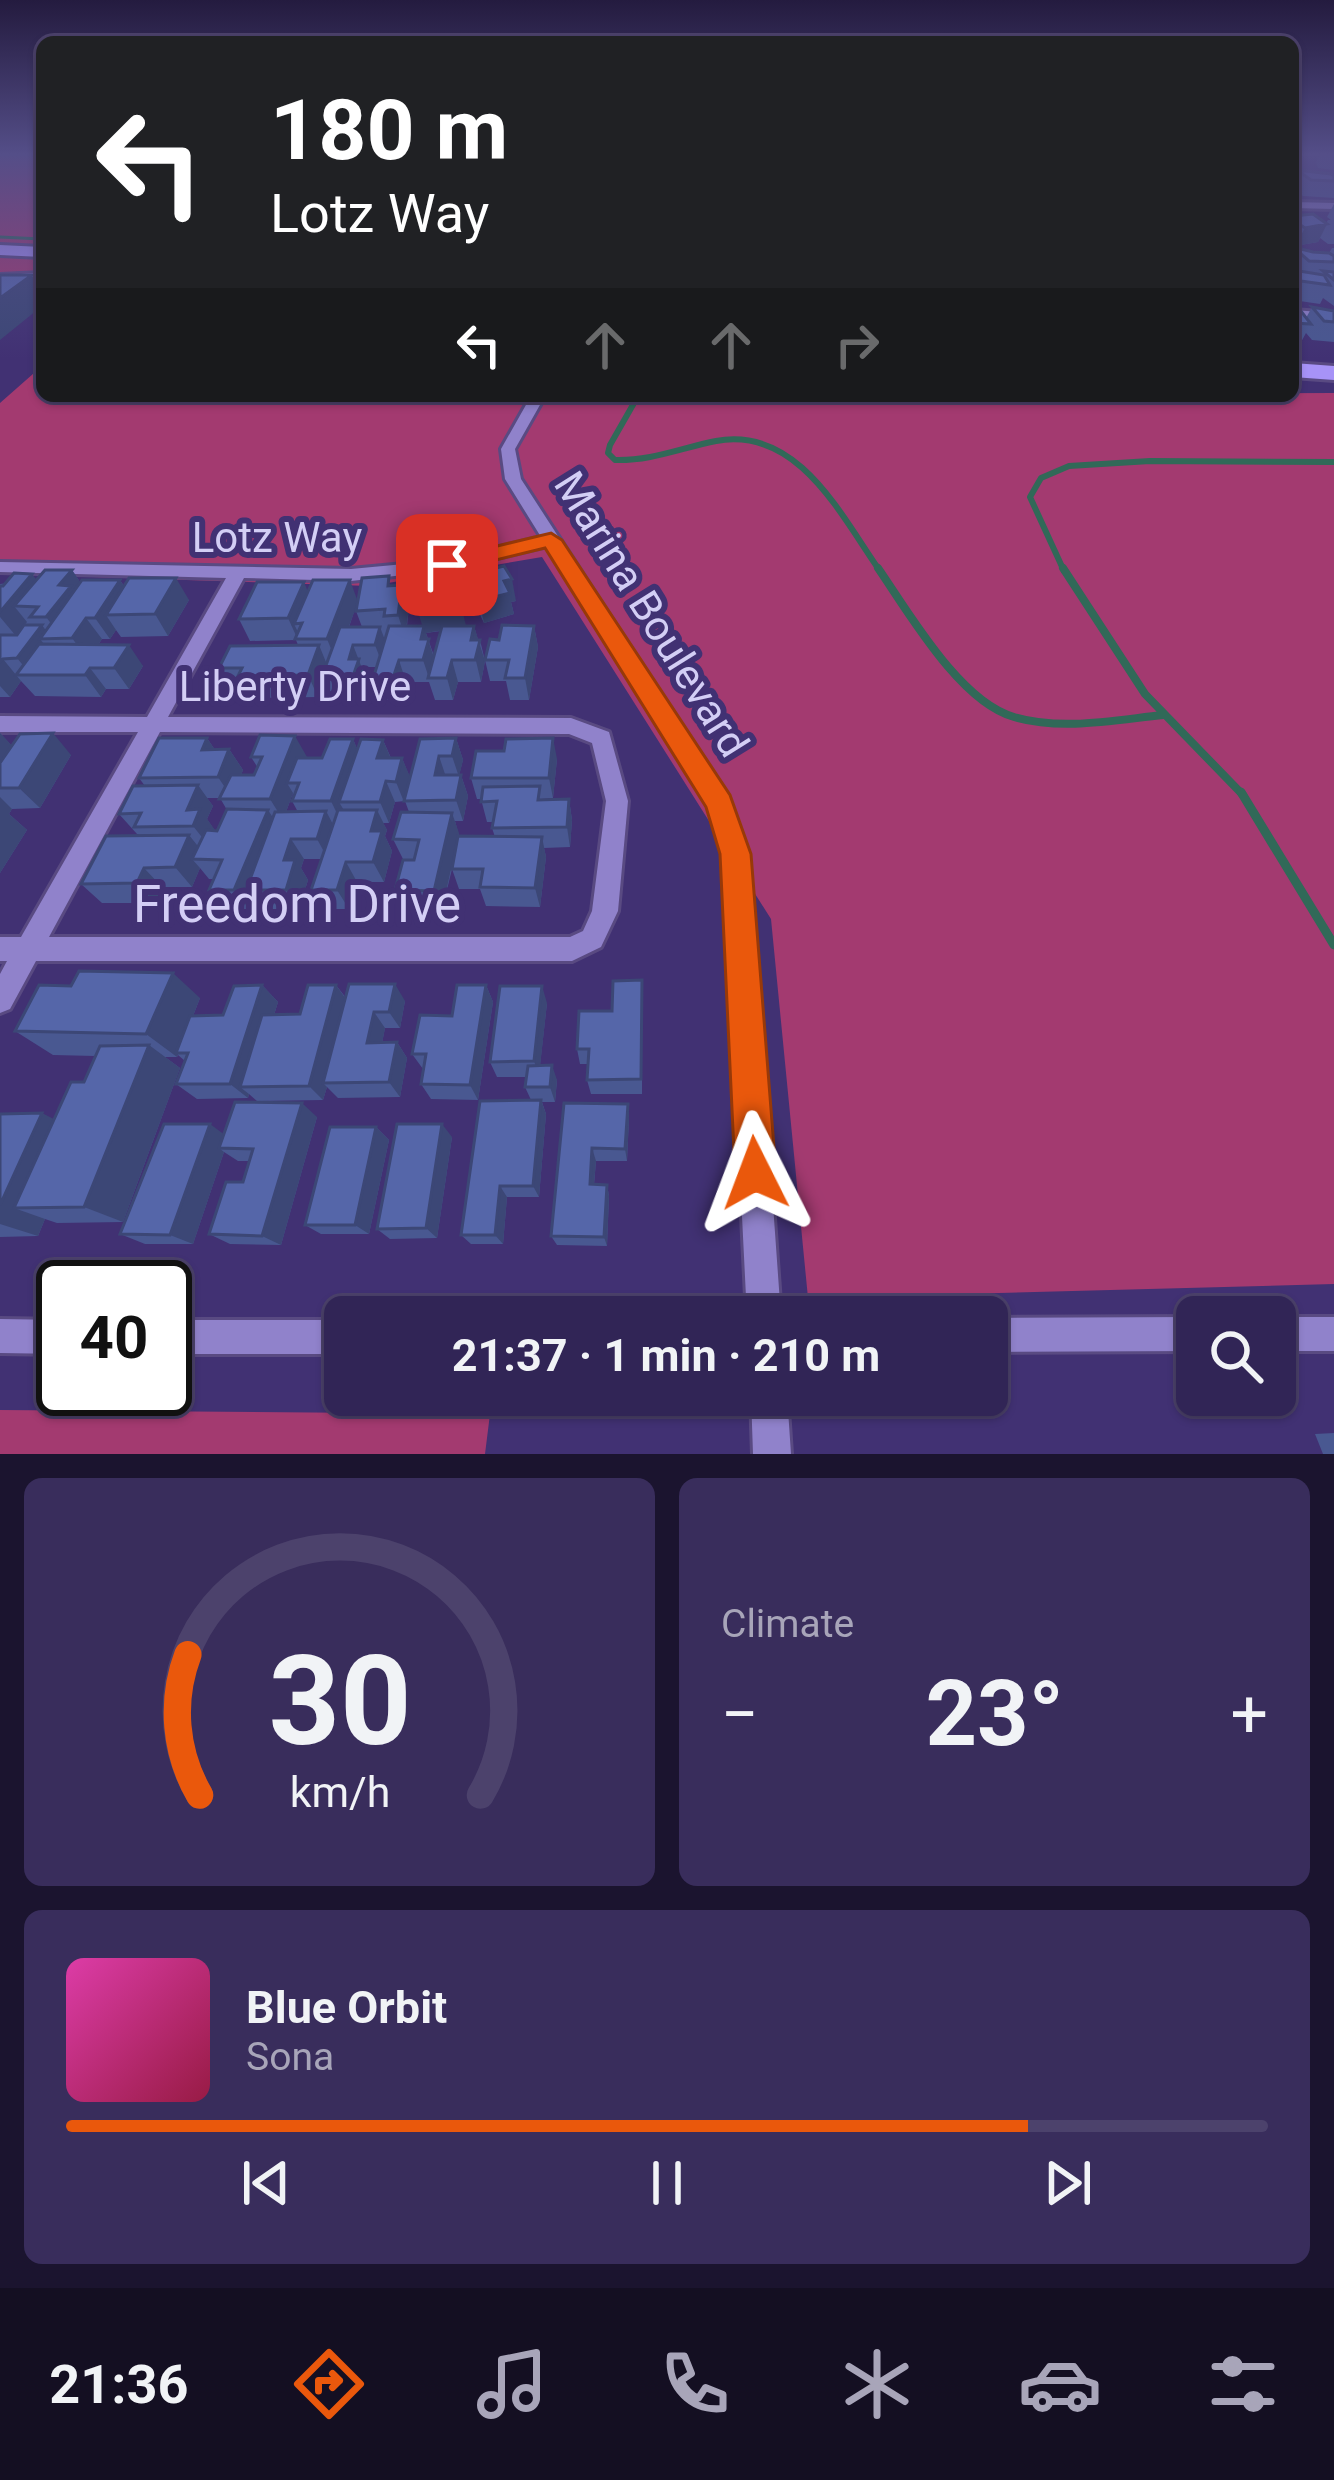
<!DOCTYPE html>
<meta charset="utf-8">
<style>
body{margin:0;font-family:Roboto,sans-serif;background:#392d5c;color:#f1f3f6;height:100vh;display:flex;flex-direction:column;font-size:45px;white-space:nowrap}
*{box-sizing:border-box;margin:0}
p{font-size:39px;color:#a8a5b9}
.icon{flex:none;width:66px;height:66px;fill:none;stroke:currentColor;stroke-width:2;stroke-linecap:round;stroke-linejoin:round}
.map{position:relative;height:1454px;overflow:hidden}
.side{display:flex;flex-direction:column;gap:24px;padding:24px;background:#1b142f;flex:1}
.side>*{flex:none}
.hud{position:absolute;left:36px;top:36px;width:1263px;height:366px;border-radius:18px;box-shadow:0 3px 9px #0004,0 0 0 3px #4c426c;background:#202124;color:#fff;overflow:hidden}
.tools{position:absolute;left:1176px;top:1296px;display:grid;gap:24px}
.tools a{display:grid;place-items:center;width:120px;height:120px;border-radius:18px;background:#312556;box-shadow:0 3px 9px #0004,0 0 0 3px #4c426c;font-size:60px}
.speed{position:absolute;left:36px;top:1260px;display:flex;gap:24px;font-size:60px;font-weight:700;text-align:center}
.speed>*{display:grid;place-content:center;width:156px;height:156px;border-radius:50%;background:#312556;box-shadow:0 3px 9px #0004,0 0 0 3px #4c426c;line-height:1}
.speed .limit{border:6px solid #111;border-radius:18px;background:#fff;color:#111}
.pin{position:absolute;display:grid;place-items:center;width:102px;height:102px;color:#fff;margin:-51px;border-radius:24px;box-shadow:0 6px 18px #0006}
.me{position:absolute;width:132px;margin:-66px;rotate:357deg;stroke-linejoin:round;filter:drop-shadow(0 0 9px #0008)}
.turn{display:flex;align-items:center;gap:42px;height:252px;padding:0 36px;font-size:54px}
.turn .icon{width:156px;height:156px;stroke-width:2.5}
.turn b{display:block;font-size:84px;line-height:102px}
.lanes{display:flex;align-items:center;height:114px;padding:0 36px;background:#0003;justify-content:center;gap:60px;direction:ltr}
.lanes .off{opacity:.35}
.big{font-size:90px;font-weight:700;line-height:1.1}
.side .widget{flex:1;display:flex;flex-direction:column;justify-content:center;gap:18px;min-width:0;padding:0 42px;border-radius:18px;background:#392d5c}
.side .dial{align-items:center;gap:0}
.dial svg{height:312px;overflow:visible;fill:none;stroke:#4c426c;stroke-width:7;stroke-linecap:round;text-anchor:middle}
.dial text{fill:#f1f3f6;stroke:none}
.song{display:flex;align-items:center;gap:36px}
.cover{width:144px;height:144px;border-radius:18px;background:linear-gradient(135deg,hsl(320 70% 55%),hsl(340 70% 35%))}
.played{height:12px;border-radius:6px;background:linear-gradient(90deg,#ea580c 80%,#4c426c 80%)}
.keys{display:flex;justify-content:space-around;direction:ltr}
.heat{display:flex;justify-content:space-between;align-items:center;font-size:66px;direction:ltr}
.side .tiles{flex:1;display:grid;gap:24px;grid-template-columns:1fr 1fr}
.widget:last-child{grid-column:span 2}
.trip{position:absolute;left:324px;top:1296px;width:684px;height:120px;border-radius:18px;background:#312556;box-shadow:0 3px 9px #0004,0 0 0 3px #4c426c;font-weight:700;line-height:120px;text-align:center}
.dock{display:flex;height:192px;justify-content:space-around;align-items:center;background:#140f22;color:#a8a5b9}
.dock .icon{width:84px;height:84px}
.dock .current{color:#ea580c}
.dock b{font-size:54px;color:#f1f3f6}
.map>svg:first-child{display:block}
</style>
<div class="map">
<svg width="1334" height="1454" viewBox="0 0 1334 1454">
<rect width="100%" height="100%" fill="#413173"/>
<!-- green -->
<path fill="#a33a70" d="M0,156H42V273H0Z
M42,366V396L1334,393V1284L808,1298L771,919L542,557L370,586L0,574V403Z
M0,1410L490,1414L485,1454H0Z"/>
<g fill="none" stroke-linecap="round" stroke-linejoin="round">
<!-- stream-far3 -->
<path stroke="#316958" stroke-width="3" d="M0,237L42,239"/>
<!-- stream-far2 -->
<path stroke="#316958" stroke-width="6" d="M638,396L610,445L608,453L615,460C651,461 681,448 716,441C798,426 840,514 880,571
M1064,571L1030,497L1041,478L1069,466L1150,461L1334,462"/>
<!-- stream-far1 -->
<path stroke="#316958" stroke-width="8" d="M878,568C909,613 960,702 1014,717C1062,731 1115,720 1163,715
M1063,568L1145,694L1243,795"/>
<!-- stream -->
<path stroke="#316958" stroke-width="9" d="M1241,792L1334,945"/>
<!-- minor casing -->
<g stroke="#594a82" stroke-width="6">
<path id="minor" d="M1293,202L1334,203V209L1293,208Z
M1293,310L1334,313V321L1293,318Z
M531,396H545L515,449L521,479L727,797L748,853L781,1317H747L724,853L709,807L547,546L447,570L351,581L244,578L168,717L571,718L609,732L628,801L618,911L601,947L572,961H36L10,1009L0,1013V974L7,961H0V937H21L138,732H0V716L147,717L226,578L0,572V562L351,569L447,560L541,537L505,479L501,449ZM160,732L569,734L592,743L606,801L592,911L583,931L570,937H49Z
M1197,1317V1351L987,1352V1318Z
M1274,1317H1334V1351H1275Z
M0,1319L63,1320V1354L0,1353Z
M165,1320H345V1354H165Z
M751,1395H787L791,1454H753Z"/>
</g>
<!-- highway casing -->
<g stroke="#594a82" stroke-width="6">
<path id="highway" d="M0,245L42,247V257L0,255Z
M42,273V285L0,287V275Z
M1293,363L1334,366V380L1293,377Z"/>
</g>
<!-- minor -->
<use href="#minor" fill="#9082cb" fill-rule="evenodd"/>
<!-- highway -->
<use href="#highway" fill="#a793f7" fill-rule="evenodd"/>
</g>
<!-- wall -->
<path fill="#495891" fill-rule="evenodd" d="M1319,156H1334V170L1318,168L1316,162Z
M1293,159L1302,166L1300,171L1334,176V198L1303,196L1293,189Z
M1334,204V244H1328L1320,238L1318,242L1295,246L1293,244V216L1326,223L1328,220H1331L1327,217Z
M1293,247L1313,252L1329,253L1332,248H1334V306L1323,298L1320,304L1293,300Z
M1293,306L1306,318L1312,307L1334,311V342L1312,340L1306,333L1300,344L1293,343Z
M460,564L484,571L516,601L511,602L514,614L484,623L466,586Z
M72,570L80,582L120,580L124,586L189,600L168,636L121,637L116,630L110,639H102L98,645L143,666L129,689H106L101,697L35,696L21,681L10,697H0V584L37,580Z
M392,586L409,607L407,626H423L446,590L466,626H474L478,640H480L485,661L481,682H458L453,700H435L429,682H406L401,700H382L373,679L377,667H362L367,681L361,700L330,701L323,683L318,697L250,698L246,690H232L219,668L298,645L296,640L250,641L239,619L308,592L358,601ZM357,603L356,611L362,627H349ZM441,631L434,656L426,633Z
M534,626L538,647L529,700H510L506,681H490L485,660L499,640Z
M0,733L12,746L71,755L40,808L12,809L9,814L27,830L0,873Z
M207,738L215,750L229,749L243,770L241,775H254L258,768L251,757L322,758L353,739L357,749L383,740L391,758H402L410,778L456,738L463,760L459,775H461L468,796L463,821H455L459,836L495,837L492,828L493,822H487L481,799H477L471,778L557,759L553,798L542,799H569L572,820L570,847L544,848L546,857L540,907L486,906L480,889H459L452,869L442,910L404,909L395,890L414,859H403L393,839L409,812L405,801L395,802L389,823H383L387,830L385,836L392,851L384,882H357L349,909H324L311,890L322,859H304L301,868L308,880L299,909H261L253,899L249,909H225L209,890L214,879H209L200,868L192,887H162L155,903H102L81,884L142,836L137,834L119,814L145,786L139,778ZM293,793L292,801L298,812H286ZM207,798H220L227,810L217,831H215L207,819L213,806Z
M642,980V1094H591L587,1080L588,1064H580L577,1049Z
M262,985L278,1002L274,1015L300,1014L336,985L346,998L405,1001L400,1028H385L382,1043L397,1042L407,1058L400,1097L338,1098L327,1087L323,1100L257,1101L249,1094L248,1098L197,1099L176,1084L185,1061L178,1055L177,1057H165L180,1068L123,1222L57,1223L45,1219L38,1236L0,1237V1114L54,1120L84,1082L95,1056L53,1055L15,1031L200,998L193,1016L223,1015Z
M486,985L493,1002L478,1100L431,1099L421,1084L423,1069L412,1054Z
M547,1003L540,1065L557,1080L555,1102H542L546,1114L539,1197H507L503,1244H471L461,1235L531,1100L525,1087L527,1077H497L490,1062Z
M564,1103L628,1104L629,1118L627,1161H596L594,1185H607L609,1196L607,1246L557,1245L551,1236Z
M317,1117L281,1245L230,1244L209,1234L243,1182L249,1161H238L224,1152L193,1244H145L120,1234L224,1134Z
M376,1127L389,1140L369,1234H321L305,1225Z
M452,1137L437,1238L390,1239L377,1229Z
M1334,1433V1454H1323L1315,1434Z"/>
<!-- shaded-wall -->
<path fill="#3c4776" d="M1327,224L1318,242L1295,246L1305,228Z
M32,275L42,294V306L0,340V298Z
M441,568L449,601L457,588L466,626L426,633L435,661L429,678L423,660L421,639L423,628L418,612Z
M72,570L87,592L63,639L46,617L59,585Z
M32,574L48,595L14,606L27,622L16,636L0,617V612Z
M176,578L189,600L168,636L155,614Z
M512,579L516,601L511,602L514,614L484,623L479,601L504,581Z
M120,580L134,602L106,615L116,630L110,639L95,618Z
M350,580L358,602L336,661L327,639Z
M304,582L313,604L302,623L294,624L300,636L298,640L288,618Z
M402,585L409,607L405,637L398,615Z
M86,618L102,639L88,660L72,638Z
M42,625L52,639H40L53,655L31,675L17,658Z
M474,626L485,661L481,682L471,640Z
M534,626L538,647L529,700L525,678Z
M380,627L388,648L383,666L375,645Z
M129,645L143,666L129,689L114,668Z
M319,645L328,667L321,679L323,683L318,697L308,675Z
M353,645L367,681L361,700L352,679L349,659Z
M3,659L21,681L10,697L0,686V662Z
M399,660L406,682L401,700L393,678Z
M452,660L458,682L453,700L447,678Z
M90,668L106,689L101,697L85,675Z
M0,733L20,754L0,785Z
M53,733L71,755L40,808L19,788Z
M295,736L307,757L287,783L293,793L283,820L270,799Z
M207,738L221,759L202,750Z
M456,738L463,760L459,777L452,756Z
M553,738L557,759L553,798L549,778Z
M353,739L362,760L339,802L345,812L341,822L331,801Z
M383,740L392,761L377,758Z
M229,749L243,770L232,798L218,777Z
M439,756L446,777L435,775Z
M402,758L411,779L404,802L396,782Z
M461,775L468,796L463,821L456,800Z
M386,781L395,802L389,823L380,802Z
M198,785L213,806L207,819L215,830L209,846L193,826L187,810Z
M0,797L12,809L9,814L27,830L0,873Z
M569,799L572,820L570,847L567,827Z
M268,810L281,830L246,890L253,899L249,909L234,890Z
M377,810L387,830L385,836L392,851L384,882L373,862L371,831Z
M326,811L337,832L328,859L317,839Z
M452,813L459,833L442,910L434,891Z
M189,835L205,855L192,859L200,868L192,887L175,867Z
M542,837L546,857L540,907L535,888Z
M291,839L304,859L301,868L308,880L299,909L286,890L284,860Z
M346,862L357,882L349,909L337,890Z
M144,868L162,887L155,903L137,883Z
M173,973L200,998L177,1057L146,1034Z
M395,984L405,1001L400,1028L389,1012Z
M262,985L278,1002L252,1086L240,1087L249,1094L248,1098L230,1084Z
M336,985L348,1002L323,1083L327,1087L323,1100L309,1086Z
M486,985L493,1002L478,1100L470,1085Z
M542,986L547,1003L539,1076L534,1061Z
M374,1012L385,1028L379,1059L367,1043Z
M397,1042L407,1058L400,1097L389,1082Z
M149,1045L180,1068L123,1222L84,1207Z
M552,1065L557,1080L555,1102L550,1087Z
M541,1100L546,1114L539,1197L533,1186Z
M302,1103L317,1117L281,1245L262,1236Z
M628,1104L629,1118L627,1161L625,1149Z
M42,1113L81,1133L14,1208L45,1219L38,1236L0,1224V1205Z
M210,1124L229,1138L219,1148L224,1152L193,1244L170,1235Z
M442,1124L452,1137L437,1238L426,1228Z
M376,1127L389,1140L369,1234L355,1225Z
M592,1148L596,1161L593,1195L590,1184Z
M607,1185L609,1196L607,1246L604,1237Z
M500,1186L507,1197L503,1244L495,1235Z"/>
<!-- building -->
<path fill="#5566a9" stroke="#3c4776" stroke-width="3" d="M1297,170L1331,174L1334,176V181L1311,180Z
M1313,214L1327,224L1305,228L1293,220V216Z
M1293,247L1313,252L1329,253L1334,256V262L1309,261Z
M1293,270L1324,275L1330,285L1293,280Z
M1323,271L1334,272V280Z
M0,275H32L0,298Z
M1293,306H1297L1311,324L1293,323Z
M1312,307L1334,311V322L1324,321Z
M478,560L484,571L504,566L512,579L504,581L510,593L479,601L460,564Z
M441,568L443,579L434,581L436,592L457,588L461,604L418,612L413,573Z
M45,570H72L59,585L71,586L46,617H30L38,607L14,606Z
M14,573L32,574L0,612V586H3Z
M389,576L388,586L402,585L398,615L384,616L385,609L356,611L362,578Z
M129,578H176L155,614L106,615Z
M82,580H120L95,618H86L72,638L40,639Z
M313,580H350L327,639H295L302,623L294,624Z
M257,582H304L288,618L239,619Z
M24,625H42L17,658L3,659L0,662V635H17Z
M502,625L534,626L525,678H505L509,660H485L490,639L499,640Z
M389,626H424L421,639H429L423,660H399L393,678L373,679Z
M442,626H474L471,640H480L475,660H452L447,678H428Z
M340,627H380L375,645H353L349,659H359L352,679H321Z
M39,644L129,645L114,668H90L85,675H16Z
M319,645L308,675L238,676L242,668H219L230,646Z
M53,733L19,788H0V763L20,734Z
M260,735L295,736L270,799H219L231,775H254L262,757H251Z
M159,738H207L202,750L229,749L218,777L139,778Z
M456,738L452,756H439L435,775H461L456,800L404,801L420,739Z
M553,738L549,778H471L476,751H504L506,739Z
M330,739H353L331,801H292L299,783H287L297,758H322Z
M361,739L383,740L377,758H402L396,782L386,781L380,802H339Z
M198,785L187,810L200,809L193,826L134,827L141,813L119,814L133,786Z
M540,786L538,800L569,799L567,827L492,828L497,801L481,802L483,787Z
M227,809L268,810L234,890H209L222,860L192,859L206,830L217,831Z
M338,810H377L371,831H382L373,862H346L337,890H311Z
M326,811L317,839H291L284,860H295L286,890H246L275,812Z
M401,812L452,813L434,891L395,890L403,860H414L419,840L393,839Z
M189,835L175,867L144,868L137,883L81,884L106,836Z
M458,836L542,837L535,888L480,887L483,869H452Z
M79,971L173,973L146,1034L15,1031L39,985L71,986Z
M642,980L641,1079L587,1080L589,1049H577L579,1011H612L613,981Z
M349,984H395L389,1012H374L367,1043L397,1042L389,1082L323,1083Z
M262,985L230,1084H176L188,1053H176L190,1016L223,1015L234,986Z
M308,985H336L309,1086L240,1087L262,1015L300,1014Z
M457,985H486L470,1085L421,1084L426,1054H412L420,1015L452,1016Z
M500,986H542L534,1061L490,1062Z
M149,1045L84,1207L14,1208L71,1082H84L100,1046Z
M552,1065L550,1087H525L528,1066Z
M541,1100L533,1186H500L495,1235H461L480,1101Z
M235,1102L302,1103L262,1236L209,1234L226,1182H243L253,1149L219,1148Z
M564,1103L628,1104L625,1149L592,1148L590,1184L607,1185L604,1237L551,1236Z
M42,1113L0,1205V1114Z
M164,1124H210L170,1235L120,1234Z
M397,1124H442L426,1228L377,1229Z
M330,1127H376L355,1225H305Z"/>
<!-- sky -->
<linearGradient id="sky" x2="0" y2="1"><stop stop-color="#241b3f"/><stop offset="0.43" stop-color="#544e88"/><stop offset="1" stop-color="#544e88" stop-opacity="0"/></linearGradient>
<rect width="1334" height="359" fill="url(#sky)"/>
<!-- route -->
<path fill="#ea580c" stroke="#983908" stroke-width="3" d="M551,533L562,540L730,795L751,854L776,1173L770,1188L755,1193L741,1188L735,1173L720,854L706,807L545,548L447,572L436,565L439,560Z"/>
<g text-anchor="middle" stroke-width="12" stroke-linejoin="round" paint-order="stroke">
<!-- street labels -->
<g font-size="42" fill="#d3cef5" stroke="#413173">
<text x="277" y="552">Lotz Way</text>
<text transform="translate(652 614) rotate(58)" y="15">Marina Boulevard</text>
<text x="295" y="701">Liberty Drive</text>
</g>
<!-- near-street labels -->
<g font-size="51" fill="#d3cef5" stroke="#413173">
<text x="297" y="922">Freedom Drive</text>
</g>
</g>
</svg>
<div class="tools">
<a><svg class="icon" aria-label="search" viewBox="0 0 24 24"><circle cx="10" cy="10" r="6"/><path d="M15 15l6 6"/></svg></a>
</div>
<div class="speed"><div class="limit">40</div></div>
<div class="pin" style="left:447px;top:565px;background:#d93025"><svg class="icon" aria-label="arrive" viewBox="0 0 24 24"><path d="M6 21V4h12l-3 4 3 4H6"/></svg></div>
<svg class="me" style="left:755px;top:1173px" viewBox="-20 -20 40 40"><path d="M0-17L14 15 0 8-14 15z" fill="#ea580c" stroke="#fff" stroke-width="4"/></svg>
<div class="trip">21:37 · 1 min · 210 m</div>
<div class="hud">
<div class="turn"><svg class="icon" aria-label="left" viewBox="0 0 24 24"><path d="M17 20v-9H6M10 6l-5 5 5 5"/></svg><div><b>180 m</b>Lotz Way</div></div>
<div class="lanes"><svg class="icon" aria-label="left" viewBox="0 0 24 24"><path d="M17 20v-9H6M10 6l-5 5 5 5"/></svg><svg class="icon off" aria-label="ahead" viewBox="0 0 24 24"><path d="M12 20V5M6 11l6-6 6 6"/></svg><svg class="icon off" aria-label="ahead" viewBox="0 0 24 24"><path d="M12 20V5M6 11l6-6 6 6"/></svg><svg class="icon off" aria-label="right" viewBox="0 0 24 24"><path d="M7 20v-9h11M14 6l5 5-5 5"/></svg></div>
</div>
</div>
<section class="side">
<div class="tiles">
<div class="widget dial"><svg viewBox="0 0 100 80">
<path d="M14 69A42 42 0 1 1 86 69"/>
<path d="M14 69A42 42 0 0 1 11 33" stroke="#ea580c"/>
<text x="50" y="56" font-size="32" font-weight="700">30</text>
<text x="50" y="72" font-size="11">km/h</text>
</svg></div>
<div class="widget"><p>Climate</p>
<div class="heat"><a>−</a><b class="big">23°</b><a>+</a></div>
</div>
<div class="widget">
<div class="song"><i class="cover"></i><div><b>Blue Orbit</b><p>Sona</p></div></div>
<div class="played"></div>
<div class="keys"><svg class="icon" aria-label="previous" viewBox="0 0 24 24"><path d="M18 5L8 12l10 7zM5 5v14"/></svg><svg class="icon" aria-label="pause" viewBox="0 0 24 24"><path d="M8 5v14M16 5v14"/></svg><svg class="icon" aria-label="next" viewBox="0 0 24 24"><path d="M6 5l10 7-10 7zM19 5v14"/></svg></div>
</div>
</div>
</section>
<nav class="dock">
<b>21:36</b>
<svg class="icon current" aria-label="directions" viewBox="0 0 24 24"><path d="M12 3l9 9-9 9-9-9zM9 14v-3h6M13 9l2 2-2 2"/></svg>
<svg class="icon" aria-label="music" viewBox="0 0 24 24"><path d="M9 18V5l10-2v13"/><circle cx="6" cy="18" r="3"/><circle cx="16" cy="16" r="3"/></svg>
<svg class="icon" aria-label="phone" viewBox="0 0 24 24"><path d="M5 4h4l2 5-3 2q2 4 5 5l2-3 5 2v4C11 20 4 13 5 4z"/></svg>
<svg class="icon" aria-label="climate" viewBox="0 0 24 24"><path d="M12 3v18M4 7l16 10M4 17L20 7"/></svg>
<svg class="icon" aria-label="car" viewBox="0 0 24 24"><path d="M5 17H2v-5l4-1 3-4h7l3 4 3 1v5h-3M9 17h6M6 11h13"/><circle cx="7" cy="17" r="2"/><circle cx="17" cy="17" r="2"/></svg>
<svg class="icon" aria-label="filters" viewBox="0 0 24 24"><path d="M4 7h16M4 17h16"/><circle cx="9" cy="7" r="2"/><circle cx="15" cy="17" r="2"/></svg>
</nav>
